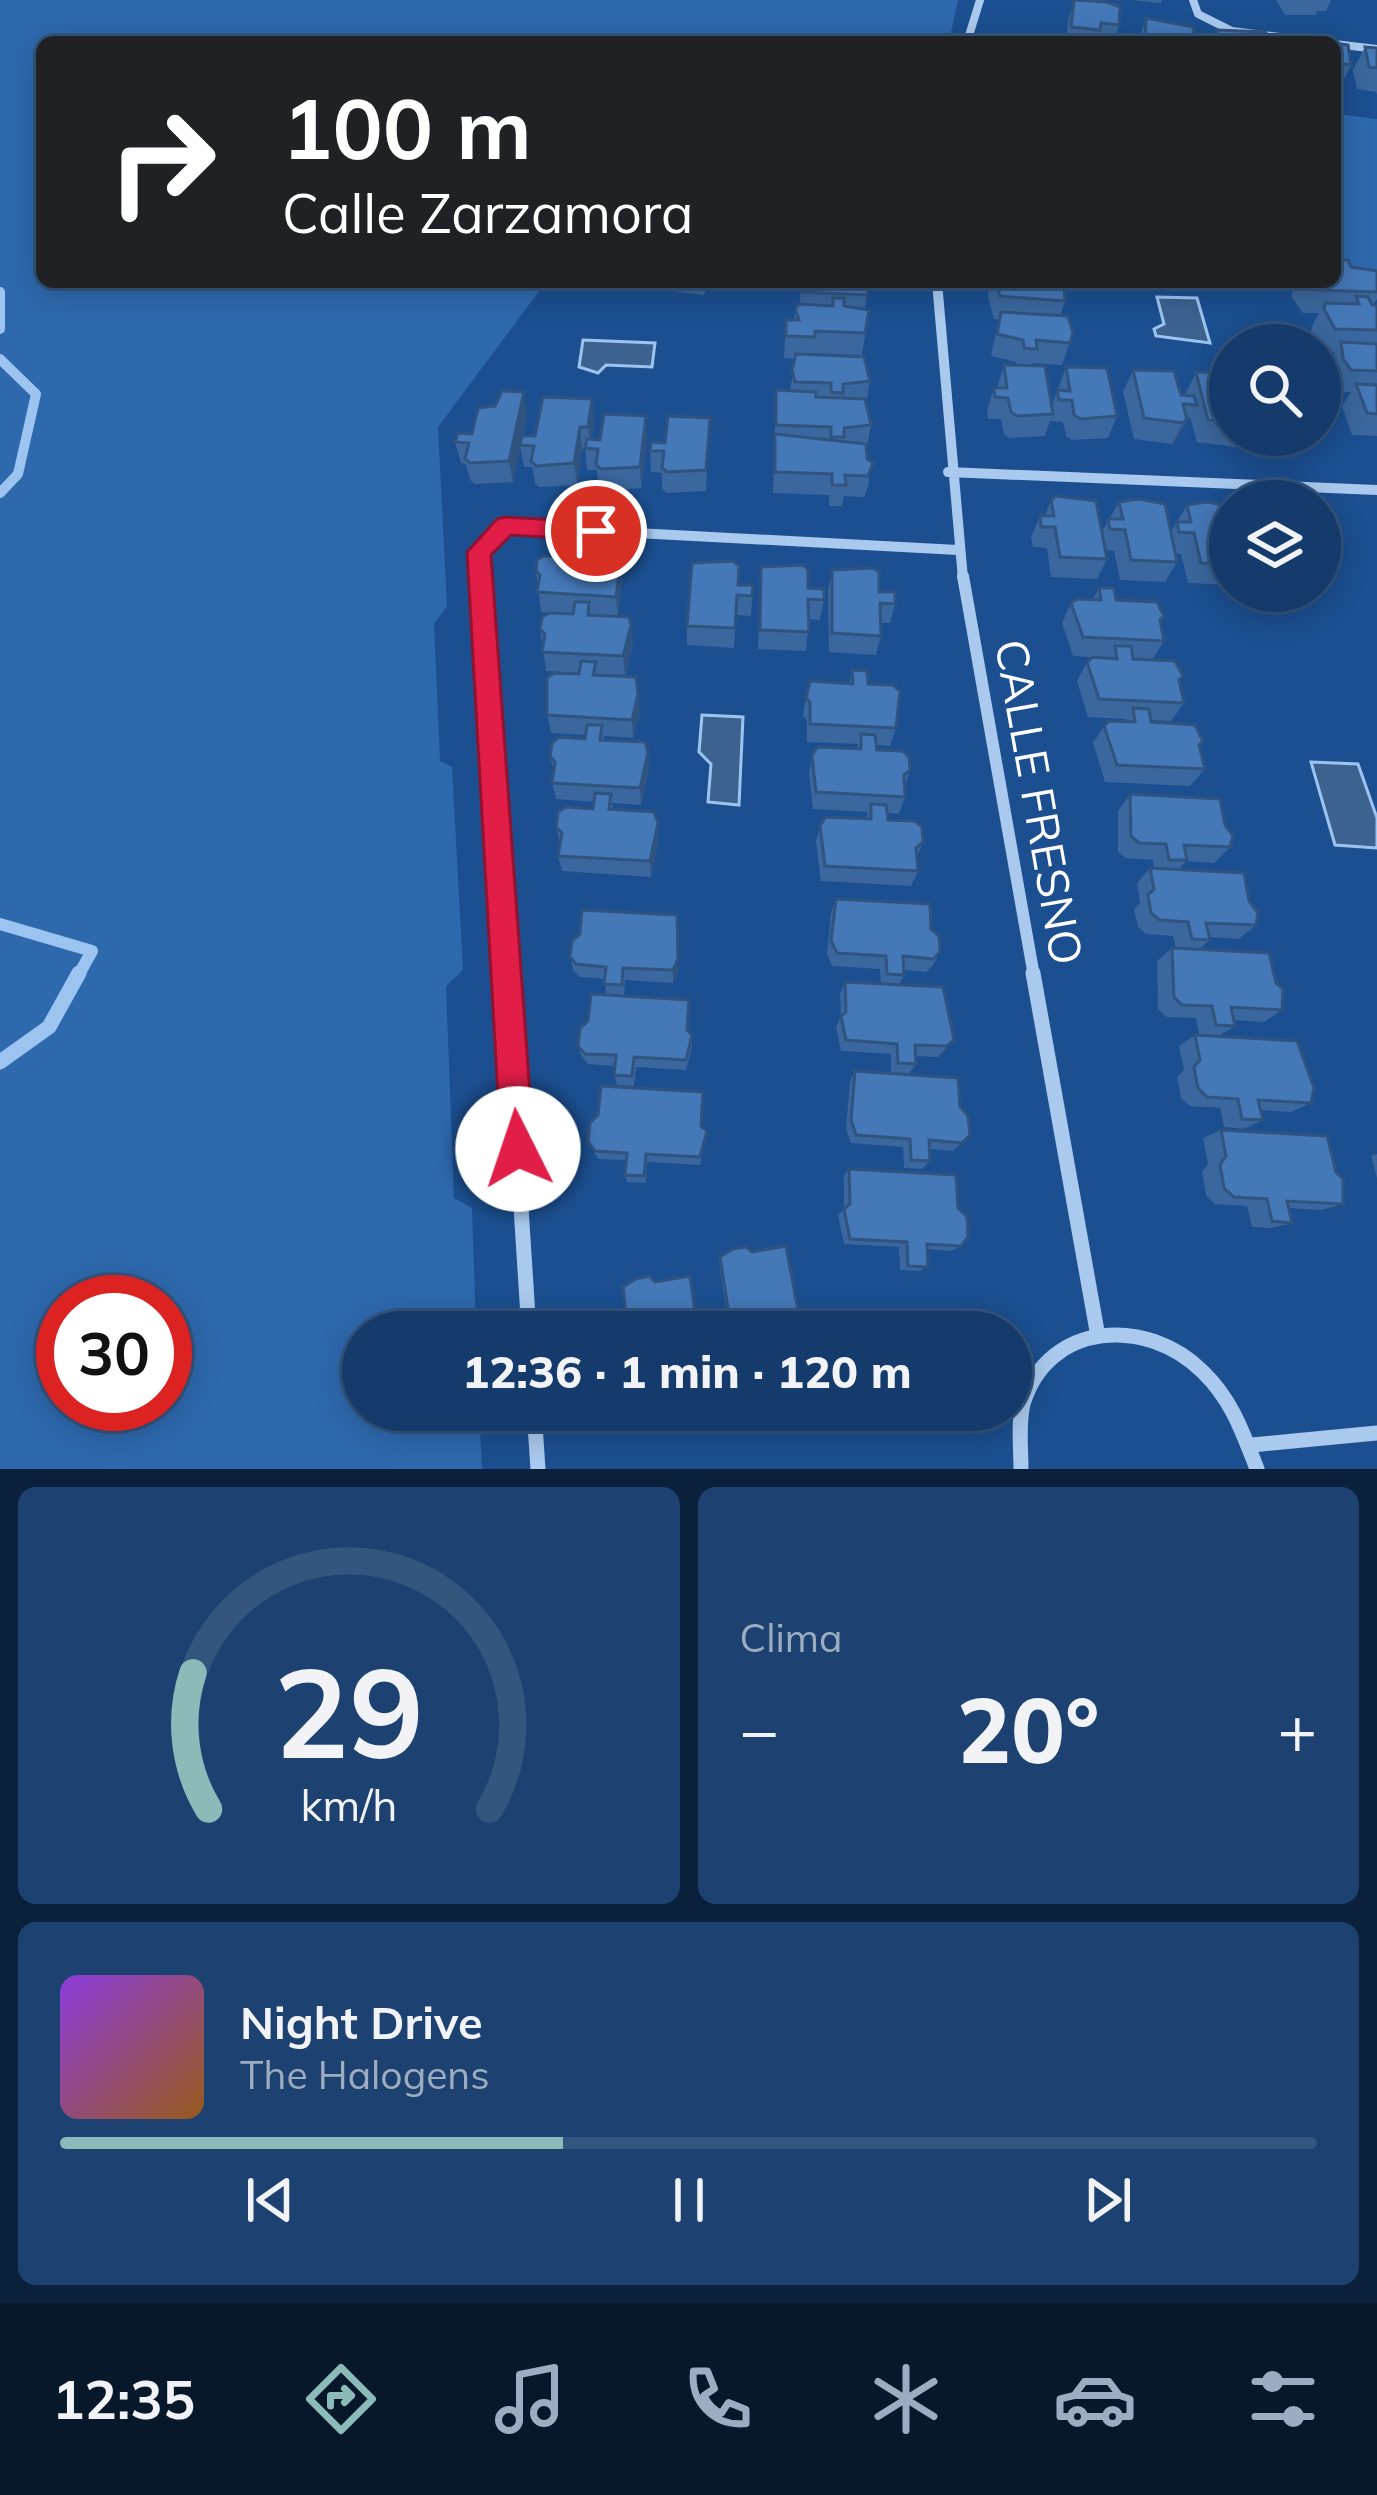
<!DOCTYPE html>
<html lang="es">
<meta charset="utf-8">
<style>
body{margin:0;font-family:Mulish,sans-serif;background:#1d4271;color:#f1f3f6;height:100vh;display:flex;flex-direction:column;font-size:45px;white-space:nowrap}
*{box-sizing:border-box;margin:0}
p{font-size:39px;color:#9dadc1}
.icon{flex:none;width:66px;height:66px;fill:none;stroke:currentColor;stroke-width:2;stroke-linecap:round;stroke-linejoin:round}
.map{position:relative;height:1469px;overflow:hidden}
.sheet{display:flex;flex-direction:column;gap:18px;padding:18px;background:#0b203b;flex:1}
.sheet>*{flex:none}
.top-card{position:absolute;left:36px;top:36px;width:1305px;height:252px;border-radius:18px;box-shadow:0 6px 30px #0003,0 0 0 3px #33557e;background:#202124;color:#fff;overflow:hidden}
.controls{position:absolute;left:1209px;top:324px;display:grid;gap:24px}
.controls a{display:grid;place-items:center;width:132px;height:132px;border-radius:50%;background:#143b6b;box-shadow:0 6px 30px #0003,0 0 0 3px #33557e;font-size:60px}
.speed{position:absolute;left:36px;top:1275px;display:flex;gap:24px;font-size:60px;font-weight:700;text-align:center}
.speed>*{display:grid;place-content:center;width:156px;height:156px;border-radius:50%;background:#143b6b;box-shadow:0 6px 30px #0003,0 0 0 3px #33557e;line-height:1}
.speed .limit{border:18px solid #d22;background:#fff;color:#111}
.pin{position:absolute;display:grid;place-items:center;width:102px;height:102px;color:#fff;margin:-51px;border:6px solid #fff;border-radius:50%;box-shadow:0 3px 12px #0007}
.me{position:absolute;width:132px;margin:-66px;rotate:356deg;stroke-linejoin:round;filter:drop-shadow(0 0 9px #0008)}
.turn{display:flex;align-items:center;gap:42px;height:252px;padding:0 48px;font-size:54px}
.turn .icon{width:156px;height:156px;stroke-width:2.5}
.turn b{display:block;font-size:84px;line-height:102px}
.big{font-size:90px;font-weight:800;line-height:1.1}
.sheet .tile{flex:1;display:flex;flex-direction:column;justify-content:center;gap:18px;min-width:0;padding:0 42px;border-radius:18px;background:#1d4271}
.sheet .dial{align-items:center;gap:0}
.dial svg{height:312px;overflow:visible;fill:none;stroke:#33557e;stroke-width:7;stroke-linecap:round;text-anchor:middle}
.dial text{fill:#f1f3f6;stroke:none}
.song{display:flex;align-items:center;gap:36px}
.cover{width:144px;height:144px;border-radius:18px;background:linear-gradient(135deg,hsl(270 70% 55%),hsl(30 70% 35%))}
.played{height:12px;border-radius:6px;background:linear-gradient(90deg,#8bbbb9 40%,#33557e 40%)}
.keys{display:flex;justify-content:space-around;direction:ltr}
.heat{display:flex;justify-content:space-between;align-items:center;font-size:66px;direction:ltr}
.sheet .tiles{flex:1;display:grid;gap:18px;grid-template-columns:1fr 1fr}
.tile:last-child{grid-column:span 2}
.trip{position:absolute;left:342px;top:1311px;width:690px;height:120px;border-radius:60px;background:#143b6b;box-shadow:0 6px 30px #0003,0 0 0 3px #33557e;font-weight:800;line-height:120px;text-align:center}
.tab-bar{display:flex;height:192px;justify-content:space-around;align-items:center;background:#08182b;color:#9dadc1}
.tab-bar .icon{width:84px;height:84px}
.tab-bar .on{color:#8bbbb9}
.tab-bar b{font-size:54px;color:#f1f3f6}
.map>svg:first-child{display:block}
</style>
<div class="map">
<svg width="1377" height="1469" viewBox="0 0 1377 1469">
<rect width="100%" height="100%" fill="#1b4f8f"/>
<!-- green -->
<path fill="#2e69ad" fill-rule="evenodd" d="M0,0H958L949,42H42V282H546L438,427L447,606L434,624L440,761L452,767L463,970L446,986L454,1198L472,1208L476,1332H363V1410H479L482,1469H0ZM63,1302H165V1404H63Z
M1335,114L1377,119V278L1335,274Z"/>
<!-- water -->
<path fill="#3c6290" stroke="#9cc4f0" stroke-width="3" d="M1157,297L1197,298L1210,343L1156,336L1154,329L1164,324Z
M583,340L655,343L652,367L606,365L598,373L579,367Z
M702,715L743,717L739,805L708,802L711,764L699,752Z
M1311,762L1358,764L1377,818V848L1335,845Z"/>
<g fill="none" stroke-linecap="round" stroke-linejoin="round">
<!-- stream-far2 -->
<path stroke="#9cc4f0" stroke-width="10" d="M0,292V329
M0,359L36,394L18,474L0,493"/>
<!-- stream-far1 -->
<path stroke="#9cc4f0" stroke-width="12" d="M0,924L92,951L78,976"/>
<!-- stream -->
<path stroke="#9cc4f0" stroke-width="15" d="M0,1062L49,1027L79,973"/>
<!-- street-far3 -->
<path stroke="#a9c9ee" stroke-width="8" d="M1193,0L1198,14L1232,31L1321,42
M967,42L980,0
M1335,44L1377,49"/>
<!-- street-far2 -->
<path stroke="#a9c9ee" stroke-width="10" d="M937,282L963,579
M948,472L1377,490
M481,579L479,552L505,526L958,550"/>
<!-- street-far1 -->
<path stroke="#a9c9ee" stroke-width="12" d="M481,576L506,976
M963,576L1034,976"/>
<!-- street -->
<path stroke="#a9c9ee" stroke-width="15" d="M506,973L529,1332
M1033,973L1097,1331
M534,1410L538,1469
M1252,1445L1377,1433
M1021,1469C1021,1449 1018,1423 1023,1404C1048,1321 1147,1316 1203,1372C1232,1400 1243,1433 1257,1469"/>
</g>
<!-- wall -->
<path fill="#3a679d" d="M1074,0L1119,25L1114,42H1066L1068,21Z
M1131,0H1162L1161,3Z
M1276,0H1331L1326,11H1317L1316,15H1285Z
M1146,18L1194,42H1138Z
M1335,43L1351,65L1340,87H1335Z
M1365,47L1377,48V95L1376,92L1357,89L1353,70Z
M1336,259L1351,267L1377,271V299L1373,305H1377V436L1352,435L1342,406L1351,392H1336L1329,382L1327,365L1335,352L1322,351L1320,345L1311,332L1312,326L1319,313H1303L1291,296L1297,282H1335Z
M655,282H709L704,295L655,289Z
M712,282H752L749,291L712,286Z
M801,282H869L865,309L869,310L862,355L813,353L870,381L866,403L871,425L867,447L869,484L864,497L844,496L842,506H829V495L773,493L776,390L790,391L795,359L784,358L786,320H794L795,309L800,304Z
M991,282H1068L1065,301L1060,316L1073,333L1062,365L1032,363L1031,366L1052,405L1066,367L1117,416L1108,438L1072,440L1066,436L1063,422L1050,421L1045,436L1009,438L1004,434L1001,419H988L987,410L994,388H997L1004,365H1016V362L991,356L999,319H994L988,297Z
M1133,370L1181,395H1185L1196,372L1230,373V435H1244L1239,443L1235,447L1197,442L1190,417L1172,444L1134,439L1123,392Z
M495,406L527,414L523,436H535L594,421L592,439L647,438L641,488L603,491L598,487L597,470H587L585,449H582L577,485L539,487L535,483L532,467H524L520,447L513,482L475,484L470,480L466,464L461,463L455,442L472,434Z
M710,418L706,491L667,493L662,489V473L651,472L650,451Z
M1257,435H1309L1298,449L1260,444Z
M1051,500L1102,532L1119,502L1171,532L1187,505L1230,506V585L1188,583L1181,554L1175,553L1177,562L1165,582L1120,580L1114,551L1106,550L1107,559L1097,579L1051,577L1047,548L1033,547L1031,537L1040,516H1045Z
M583,547L584,558L622,580L618,616L633,644L625,675L597,674L640,713L633,738L604,736V740L649,769L641,805L612,803L613,810L659,839L651,877L562,871L558,856L560,843L556,827L593,809L594,802L556,799L552,783L554,772L550,756L585,739L586,735L551,733L547,715L579,673L546,671L540,629L549,613L541,612L536,571L567,557Z
M761,567L808,588L824,600L820,620L809,619L806,651L758,649Z
M832,570L879,592L895,604L890,623H881V636L876,655L829,652L828,591Z
M738,585H753L751,616L736,615L734,648L687,645V626Z
M1099,588L1116,600L1164,616L1160,623L1164,641L1152,660L1183,676L1179,682L1184,703L1171,721L1151,720V722L1200,746L1205,769L1190,786L1105,782L1093,743L1104,726L1124,721L1126,719L1088,717L1077,681L1087,662L1108,658L1073,656L1062,623L1071,603L1093,599Z
M852,670L868,684L896,728L890,746L876,745L877,750L910,770L905,786V797L899,814L887,813L888,820L923,842L917,856L918,871L911,886L821,881L816,842L820,826L866,818L868,812L813,809L809,773L812,756L857,749L858,744L807,742V720L803,716L806,698L849,683Z
M1130,794L1230,847L1214,863L1186,861L1178,870L1256,925L1239,939L1209,937L1210,940L1198,950L1282,1010L1264,1022L1233,1020L1235,1026L1219,1036L1311,1103L1291,1112L1260,1110L1263,1120L1244,1129L1224,1127L1220,1108L1190,1106L1181,1098L1177,1077L1184,1070L1179,1046L1195,1035H1199L1196,1018L1167,1017L1158,1009L1157,961L1172,948H1176L1173,936L1146,934L1138,927L1134,909L1140,903L1137,883L1150,868H1154L1153,860L1126,858L1118,852V811Z
M836,899L931,929L940,952L933,965L926,972L904,970V975L899,985L954,1040L938,1057L916,1056V1064L909,1074L891,1073V1054L841,1051L836,1027L841,1016L840,994L845,982L881,984L880,969L832,966L827,954L831,913Z
M570,957L679,971L673,983L625,980L624,996L688,1031L692,1035V1046L686,1070L636,1067L634,1086L617,1085L614,1075L615,1066L588,1064L582,1057L578,1046L588,1021L606,995L605,979L580,977L573,970Z
M855,1071L960,1107L970,1135L953,1151L930,1149V1161L922,1169L904,1168L903,1147L851,1143L846,1129L850,1081Z
M701,1126L707,1131L700,1165L647,1162L646,1183L627,1182L625,1175L626,1160L598,1159L588,1142Z
M1221,1130L1343,1204L1321,1210L1289,1208L1292,1223L1271,1228L1252,1227L1247,1206L1215,1204L1206,1195L1202,1172L1208,1164L1203,1138Z
M1377,1154V1178L1371,1156Z
M849,1169L961,1246L951,1251L927,1249L928,1267L919,1271L900,1270L899,1247L844,1244L838,1215L844,1209V1176Z
M720,1257L802,1332H709V1325L728,1321L719,1262Z"/>
<!-- shaded-wall -->
<path fill="#305480" d="M524,392L527,414L513,482L509,461Z
M592,399L594,421L591,449L588,427Z
M646,416L647,438L641,488L640,467Z
M1187,419L1176,441L1172,444L1183,423Z
M580,427L582,449L577,485L574,463Z
M621,560L622,580L618,616L616,597Z
M631,625L633,644L625,675L623,656Z
M638,694L640,713L633,738L632,720Z
M648,752L649,769L641,805L640,788Z
M658,823L659,839L651,877L650,861Z
M678,959L679,971L673,983V970Z"/>
<!-- building -->
<path fill="#4478b7" stroke="#305480" stroke-width="3" d="M1074,0L1107,2L1120,7L1119,25L1101,23L1100,30L1071,27Z
M1146,18L1193,27L1194,42H1145Z
M1217,30L1266,32L1267,42H1218Z
M1299,35L1332,42H1299Z
M1335,43L1348,45L1351,65L1335,63Z
M1365,47L1377,48V68L1369,67Z
M1336,259L1348,260L1351,267L1377,271V292L1316,290L1310,282H1335V267H1339Z
M802,282H869L867,295L802,292Z
M996,282H1068L1070,284L1064,287L1065,301L1000,296Z
M1356,296L1368,297L1372,305H1377V330L1335,329L1324,309L1325,303L1359,304Z
M833,298H844V306L869,310L865,333L815,331V337L786,336V320H799L795,309L799,304L833,306Z
M1001,312L1068,316L1073,333L1070,343L1036,340L1037,349L1024,348L1023,340L997,334Z
M1341,342L1377,344V371L1351,370L1343,359Z
M796,354L864,357L870,381L843,384V393L831,392V383L795,382L792,370Z
M1004,365L1045,366L1053,414L1017,416L1011,412L1008,398L995,397L994,388H1007Z
M1066,367L1107,368L1117,416L1081,419L1074,415L1072,400H1059L1057,390L1070,391Z
M1133,370L1174,371L1181,395L1194,396L1197,405L1183,404L1187,419L1183,423L1144,418Z
M1196,372L1230,373V423L1208,420Z
M1356,384L1377,385V414L1367,413Z
M776,390L816,392V397L865,399L871,425L844,428V437H831V427L776,425Z
M502,391L524,392L509,461L470,463L465,459L469,443L455,442L458,433L472,434L478,408L495,406Z
M543,397L592,399L588,427H580L574,463L536,466L531,461L534,446L520,445L522,436H535Z
M604,414L646,416L640,467L601,469L596,465L598,449L585,448L587,439L600,440Z
M668,416L710,418L706,470L667,472L662,468L664,451H650L651,442L665,443Z
M775,434L866,444L867,459L873,463L868,476L845,475L846,485H832V474L775,472Z
M1056,496L1096,501L1107,559L1060,557L1055,527H1041L1040,516H1054L1051,500Z
M1139,499L1165,504L1177,562L1131,560L1125,530L1110,529L1108,519H1123L1119,502Z
M1207,502L1230,506V564L1201,563L1194,533L1179,532L1177,522H1191L1187,505Z
M569,546L583,547L581,558L621,560L616,597L537,592L540,575L536,571L537,560L544,556L567,557Z
M733,561L739,566L738,585H753L752,596L737,595L735,628L687,626L692,563Z
M802,565L808,569V588L824,589V600L808,599L809,632L760,630L761,567Z
M873,568L879,572V592H895V604L880,603L881,636L832,633V570Z
M1099,588H1114L1116,600L1157,602L1164,616L1160,620L1164,641L1083,637L1071,603L1077,599L1101,600Z
M575,602H589L588,615L629,617L631,625L623,656L542,652L545,634L540,629L542,617L549,613L573,614Z
M1115,646H1131L1133,659L1175,661L1183,676L1179,680L1184,703L1099,699L1087,662L1093,657L1117,659Z
M581,661L596,662L593,675L636,677L638,694L632,720L547,715V678L554,673L579,674Z
M852,670L867,671L868,684L893,685L900,691L896,728L810,724V702L806,698L810,681L853,684Z
M1133,708L1149,709L1151,722L1195,725L1203,741L1199,745L1205,769L1117,765L1104,726L1109,721L1135,722Z
M587,725H602L600,740L645,742L648,752L640,788L552,783L555,762L550,756L552,743L559,737L585,739Z
M861,734L875,735L877,750L903,751L909,757L910,770L904,775L905,797L816,792L812,756L817,747L861,749Z
M595,793L611,794L609,809L654,812L658,823L650,861L558,856L562,833L556,827L558,812L566,807L593,809Z
M1130,794L1220,799L1225,825L1233,836L1230,847L1184,845L1187,860H1169L1166,844L1139,843L1131,836Z
M871,804L886,805L888,820L915,821L922,827L923,842L916,848L918,871L825,866L820,826L825,817L871,819Z
M1150,868L1244,873L1249,901L1258,913L1256,925L1206,923L1210,940L1192,939L1188,922L1160,920L1151,913L1148,895L1154,889Z
M836,899L930,904L931,929L939,936L940,952L933,959L903,956L904,975L887,974L886,956L837,953L831,941Z
M582,910L677,915L678,959L673,970L623,968L622,985L604,984L606,967L576,964L570,957L572,941L580,934Z
M1172,948L1269,953L1276,983L1283,989L1282,1010L1231,1007L1235,1026L1216,1025L1212,1006L1182,1005L1174,997Z
M845,982L943,987L954,1040L947,1046L915,1045L916,1064L898,1063L897,1044L846,1040L841,1016L846,1012Z
M591,994L689,1000L687,1030L692,1035L686,1060L634,1057L632,1076L614,1075L616,1055L585,1054L578,1046L580,1028L588,1021Z
M1195,1035L1297,1041L1314,1088L1311,1103L1258,1100L1263,1120L1242,1119L1238,1099L1207,1097L1198,1088L1194,1067L1200,1060Z
M855,1071L958,1078L960,1107L968,1116L970,1135L962,1143L929,1140L930,1161L911,1160L910,1139L856,1135L851,1120Z
M601,1086L703,1092L701,1126L707,1131L700,1157L646,1154L644,1176L625,1175L627,1153L595,1151L588,1142L590,1123L598,1115Z
M1221,1130L1327,1136L1336,1172L1343,1179V1204L1287,1201L1292,1223L1272,1221L1267,1199L1234,1197L1224,1188L1220,1165L1226,1156Z
M849,1169L956,1175L958,1208L967,1217L968,1237L961,1246L927,1244L928,1267L908,1266L907,1242L850,1239L844,1209L850,1204Z
M786,1246L802,1332H710L709,1325L730,1321L720,1257L733,1249L746,1247L752,1252Z
M649,1276L655,1282L690,1276L698,1332H628L623,1287L636,1279Z
M891,1323L925,1324L926,1332H892Z
M637,1410H683L676,1411L668,1424L648,1427L637,1418Z"/>
<!-- route -->
<path fill="#e11d48" stroke="#92132f" stroke-width="3" d="M505,517L596,522L608,531L596,540L511,535L491,555L534,1149L529,1161L518,1166L506,1161L501,1149L467,552L497,519Z"/>
<g text-anchor="middle" stroke-width="9" stroke-linejoin="round" paint-order="stroke">
<!-- street labels -->
<g font-size="45" fill="#fff" stroke="#1b4f8f">
<text transform="translate(1039 802) rotate(80)" y="16">CALLE FRESNO</text>
</g>
</g>
</svg>
<div class="controls">
<a><svg class="icon" aria-label="search" viewBox="0 0 24 24"><circle cx="10" cy="10" r="6"/><path d="M15 15l6 6"/></svg></a>
<a><svg class="icon" aria-label="layers" viewBox="0 0 24 24"><path d="M12 4l9 5-9 5-9-5zM3 14l9 5 9-5"/></svg></a>
</div>
<div class="speed"><div class="limit">30</div></div>
<div class="pin" style="left:596px;top:531px;background:#d93025"><svg class="icon" aria-label="arrive" viewBox="0 0 24 24"><path d="M6 21V4h12l-3 4 3 4H6"/></svg></div>
<svg class="me" style="left:518px;top:1149px" viewBox="-20 -20 40 40"><circle r="19" fill="#fff"/><path d="M0-13L10 11 0 6-10 11z" fill="#e11d48"/></svg>
<div class="trip">12:36 · 1 min · 120 m</div>
<div class="top-card">
<div class="turn"><svg class="icon" aria-label="right" viewBox="0 0 24 24"><path d="M7 20v-9h11M14 6l5 5-5 5"/></svg><div><b>100 m</b>Calle Zarzamora</div></div>
</div>
</div>
<section class="sheet">
<div class="tiles">
<div class="tile dial"><svg viewBox="0 0 100 80">
<path d="M14 69A42 42 0 1 1 86 69"/>
<path d="M14 69A42 42 0 0 1 10 34" stroke="#8bbbb9"/>
<text x="50" y="56" font-size="32" font-weight="700">29</text>
<text x="50" y="72" font-size="11">km/h</text>
</svg></div>
<div class="tile"><p>Clima</p>
<div class="heat"><a>−</a><b class="big">20°</b><a>+</a></div>
</div>
<div class="tile">
<div class="song"><i class="cover"></i><div><b>Night Drive</b><p>The Halogens</p></div></div>
<div class="played"></div>
<div class="keys"><svg class="icon" aria-label="previous" viewBox="0 0 24 24"><path d="M18 5L8 12l10 7zM5 5v14"/></svg><svg class="icon" aria-label="pause" viewBox="0 0 24 24"><path d="M8 5v14M16 5v14"/></svg><svg class="icon" aria-label="next" viewBox="0 0 24 24"><path d="M6 5l10 7-10 7zM19 5v14"/></svg></div>
</div>
</div>
</section>
<nav class="tab-bar">
<b>12:35</b>
<svg class="icon on" aria-label="directions" viewBox="0 0 24 24"><path d="M12 3l9 9-9 9-9-9zM9 14v-3h6M13 9l2 2-2 2"/></svg>
<svg class="icon" aria-label="music" viewBox="0 0 24 24"><path d="M9 18V5l10-2v13"/><circle cx="6" cy="18" r="3"/><circle cx="16" cy="16" r="3"/></svg>
<svg class="icon" aria-label="phone" viewBox="0 0 24 24"><path d="M5 4h4l2 5-3 2q2 4 5 5l2-3 5 2v4C11 20 4 13 5 4z"/></svg>
<svg class="icon" aria-label="climate" viewBox="0 0 24 24"><path d="M12 3v18M4 7l16 10M4 17L20 7"/></svg>
<svg class="icon" aria-label="car" viewBox="0 0 24 24"><path d="M5 17H2v-5l4-1 3-4h7l3 4 3 1v5h-3M9 17h6M6 11h13"/><circle cx="7" cy="17" r="2"/><circle cx="17" cy="17" r="2"/></svg>
<svg class="icon" aria-label="filters" viewBox="0 0 24 24"><path d="M4 7h16M4 17h16"/><circle cx="9" cy="7" r="2"/><circle cx="15" cy="17" r="2"/></svg>
</nav>
